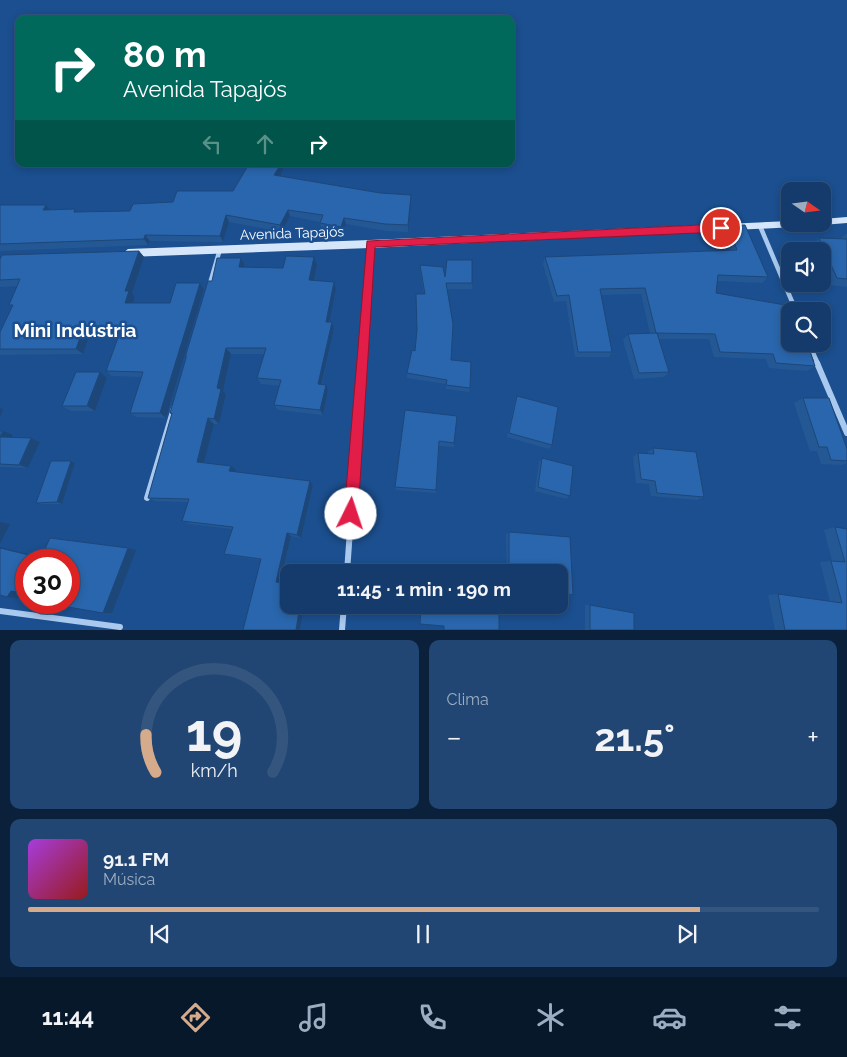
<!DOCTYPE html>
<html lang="pt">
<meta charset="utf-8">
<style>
body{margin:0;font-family:Raleway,sans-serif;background:#214673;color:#f1f3f6;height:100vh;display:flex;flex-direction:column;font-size:19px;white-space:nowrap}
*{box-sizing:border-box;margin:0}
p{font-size:16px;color:#9dadc1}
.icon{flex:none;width:28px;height:28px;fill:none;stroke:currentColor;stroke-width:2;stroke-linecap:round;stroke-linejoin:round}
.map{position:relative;height:630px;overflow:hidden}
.sheet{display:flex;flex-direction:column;gap:10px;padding:10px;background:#0b203b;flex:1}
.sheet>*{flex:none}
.top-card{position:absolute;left:15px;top:15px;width:500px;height:152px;border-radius:10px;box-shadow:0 2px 8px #0003,0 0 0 1px #33557e;background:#00695c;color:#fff;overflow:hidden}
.needle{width:32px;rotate:104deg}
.buttons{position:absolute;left:781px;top:182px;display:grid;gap:10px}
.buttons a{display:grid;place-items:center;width:50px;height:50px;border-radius:10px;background:#143b6b;box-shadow:0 2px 8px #0003,0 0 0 1px #33557e;font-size:25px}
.speed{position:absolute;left:15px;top:549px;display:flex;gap:10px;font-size:25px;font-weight:700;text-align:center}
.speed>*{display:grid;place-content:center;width:65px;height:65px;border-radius:50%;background:#143b6b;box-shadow:0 2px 8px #0003,0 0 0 1px #33557e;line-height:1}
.speed .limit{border:8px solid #d22;background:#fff;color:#111}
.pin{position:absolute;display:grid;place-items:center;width:42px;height:42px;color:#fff;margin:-21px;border:2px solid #fff;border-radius:50%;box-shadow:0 1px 5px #0007}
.me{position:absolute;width:55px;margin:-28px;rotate:4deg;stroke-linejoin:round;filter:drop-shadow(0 0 4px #0008)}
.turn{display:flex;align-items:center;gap:18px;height:105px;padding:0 25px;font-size:22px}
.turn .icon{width:65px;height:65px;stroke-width:2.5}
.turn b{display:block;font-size:35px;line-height:42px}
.lanes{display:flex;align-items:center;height:48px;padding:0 25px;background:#0003;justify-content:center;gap:25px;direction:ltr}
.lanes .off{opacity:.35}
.big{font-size:38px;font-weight:700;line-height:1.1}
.sheet .widget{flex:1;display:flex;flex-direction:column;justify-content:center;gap:8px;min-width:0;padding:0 18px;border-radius:10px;background:#214673}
.sheet .dial{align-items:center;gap:0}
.dial svg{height:130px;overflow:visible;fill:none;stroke:#33557e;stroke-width:7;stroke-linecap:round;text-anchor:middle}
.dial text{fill:#f1f3f6;stroke:none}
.song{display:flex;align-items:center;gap:15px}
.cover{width:60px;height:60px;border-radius:8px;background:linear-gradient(135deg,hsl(280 70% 55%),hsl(0 70% 35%))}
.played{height:5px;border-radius:2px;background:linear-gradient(90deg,#d6ab8b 85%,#33557e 85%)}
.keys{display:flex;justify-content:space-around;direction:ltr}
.heat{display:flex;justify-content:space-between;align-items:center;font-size:28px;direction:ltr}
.sheet .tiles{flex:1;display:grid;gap:10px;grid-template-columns:1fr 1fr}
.widget:last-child{grid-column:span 2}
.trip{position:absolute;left:280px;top:564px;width:288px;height:50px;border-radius:10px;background:#143b6b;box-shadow:0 2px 8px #0003,0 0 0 1px #33557e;font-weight:700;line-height:50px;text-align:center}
.tab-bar{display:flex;height:80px;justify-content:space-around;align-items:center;background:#08182b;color:#9dadc1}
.tab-bar .icon{width:35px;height:35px}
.tab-bar .selected{color:#d6ab8b}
.tab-bar b{font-size:22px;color:#f1f3f6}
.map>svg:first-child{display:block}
</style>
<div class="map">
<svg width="847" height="630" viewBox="0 0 847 630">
<rect width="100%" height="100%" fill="#1b4f8f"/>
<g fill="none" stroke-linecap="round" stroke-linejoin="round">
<!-- street-far1 -->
<path stroke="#a9c9ee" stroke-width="4.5" d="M760,226L796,311
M209,287L220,249
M809,344L818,364
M362,364L370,244"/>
<!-- street -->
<path stroke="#a9c9ee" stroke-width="6" d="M817,363L847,433
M147,498L174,408
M347,572L362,363
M0,611L120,627
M342,630L344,605"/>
<!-- secondary -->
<path fill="#d6e6fa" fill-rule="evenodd" d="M847,217V223L822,225L818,224H822V219Z
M790,221V224H799L795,227L370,248L128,257L123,253L128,249L370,240Z"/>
</g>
<!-- wall -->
<path fill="#245895" d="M281,164L283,170L280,176L380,193L411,195V201L408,232L386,231L346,224L342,233L322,230L320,223V222L290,216L282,232L229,222L223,242L150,241L148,245L0,251V205H46L50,210L77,212L130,211L173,202L233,191Z
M728,226L768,277L762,283L717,281L716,293L798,347L815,366L807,371L769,368L766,359L714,357L709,339H659L669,372L664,377L634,379L623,340L628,334L650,333L641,294L601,295L612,352L609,357H575L566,301L554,302L543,264L545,257L730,250L723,232Z
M846,234H847V287L829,285L822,270V251H814L812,246L819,238L840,239Z
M139,251L144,257L132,293L135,297L133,303H170L200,283L204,289L166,418L136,417L130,413L141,377L112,376L106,371L118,337H89L83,354L0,355V332L12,307L9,305L18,286L0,287V259Z
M241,258L245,266V267L283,268L317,265L313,281L336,289L329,322H332L334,329L322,384L328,390L323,415L278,410L274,405L280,386L261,384L257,378L264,354H231L223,391L226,394L219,424H214L204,462L236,470L235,472L310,481L313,485L301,538L291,536L281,583L289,605H304L300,630L260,560L230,556L224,554L232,529L189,524L182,521L188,502L155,501L148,498L172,415L170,413L212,281Z
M420,265L445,277L472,283V289H447L451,360L470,388L469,392L446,389V384L407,378V373L415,351L424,294L420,271Z
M100,372L107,378L95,411H71L62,406Z
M517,396L552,445L549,449L507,437L515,401Z
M803,398L847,449V463L841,465L821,464L817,451H810L794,403Z
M405,410L454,443V447L439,446L436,493L396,490L395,487Z
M0,431L13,435L12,437L31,438L40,442L28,468L0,467Z
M653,448L704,497L697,500L651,496L649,484L636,483L633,457L638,453L648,454V452Z
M542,458L570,496L566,499L535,491L539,462Z
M71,461L75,463L62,504H41L36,503Z
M835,527L847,529V630H775L768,595L778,594L830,602L820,562L832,561L824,530Z
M509,532L570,537L573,595L569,596L559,595V572H507L506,534Z
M585,605H590L634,630H585Z"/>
<!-- shaded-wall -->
<path fill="#1d4779" d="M281,164L283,170L277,182L274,175Z
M411,195V201L408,232V225Z
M46,205L52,212L43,210Z
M288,210L290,216L282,232L280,225Z
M226,215L229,222L223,242L220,236Z
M344,218L346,224L342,233L341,227Z
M145,235L150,241L148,245L144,239Z
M139,251L144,257L132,293L135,297L131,309L125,303V291Z
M314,257L317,265L312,288L309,280Z
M241,258L245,266L243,275L239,267Z
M334,282L336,289L328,328L326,322Z
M200,283L204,289L166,418L160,413Z
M332,322L334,329L320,390L318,384Z
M82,332L89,337L83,354L76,349Z
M226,348L231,354L223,391L226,394L219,424L214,419L217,388Z
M100,372L107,378L95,411L87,406Z
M326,385L328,390L323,415L320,410Z
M0,408L3,410L0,417Z
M208,418L214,424L203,466L197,462Z
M3,431L13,435L10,441L0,437Z
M31,438L40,442L28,468L19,465Z
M71,461L75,463L62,504L57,502Z
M231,466L236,470L234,475L229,471Z
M310,481L313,485L301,538L297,535Z
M0,522L10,524L0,544Z
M287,533L291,536L280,584L276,582Z
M0,547L50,560L41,558L0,548Z
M128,548L136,550L112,613H103Z
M11,591L22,592L19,598L7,597Z
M300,605H304L300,630H296Z"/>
<!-- building -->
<path fill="#2a66ad" stroke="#1d4779" d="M249,164H281L274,175L380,193L411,195L408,225L385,224L344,218L341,227L320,223L323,215L288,210L280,225L226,215L220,236L145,235L144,239L0,244V205H46L43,210L75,209L74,212L130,211L133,204L173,202L177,191H233Z
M745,225L768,277L718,275L716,293L785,305L790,320V344H797L798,347L809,348L815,366L776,363L773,354L720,352L715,334L656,333L645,288L600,289L612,352H578L569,295L557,296L545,257L737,250L728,226Z
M819,238L847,239V279L837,278Z
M139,251L125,291H129L125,303H170L176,283H200L160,413H130L143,372L106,371L120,332H82L76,349H0V332L13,305H9L20,279L0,280V259L2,255Z
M286,256L314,257L309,280L334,282L326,322H332L318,384L326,385L320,410L274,405L281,380L257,378L266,348H226L217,388L221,389L214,419L208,418L197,462L231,466L229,471L310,481L297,535L287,533L276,582L289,584V605H300L296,630H243L261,559L224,554L233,527L182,521L189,499L148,498L172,413H170L186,358V354L208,281H212L217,258H241L239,267L283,268Z
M447,260H472V283H446L453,324L451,360L471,362L470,388L446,385L447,380L407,373L412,350L415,351L417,330L416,294H425L420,265L443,267L445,277Z
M657,333L669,372L639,373L628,334Z
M76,372H100L87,406H62Z
M517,396L558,407L552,445L509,433Z
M803,398H829L847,449V461L831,460L827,447H819Z
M405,410L457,416L454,443L439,441L436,490L395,487Z
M0,431H3L0,437L31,438L19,465L0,464Z
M653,448L696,452L704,497L657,493L655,481L641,479L638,453L654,454Z
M542,458L573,466L570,496L538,487Z
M51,461H71L57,502L36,503Z
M835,527L847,529V630H785L778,594L842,603L831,561L845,562Z
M509,532L570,537L573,595L559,593V572H509Z
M50,538L128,548L103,613L68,607L72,599H69V560H26V593L11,591L7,597L0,595V548L41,558Z
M421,605H499V630H444V626L420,624Z
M590,605L634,613V630H590Z"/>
<!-- route -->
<path fill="#e11d48" stroke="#92132f" d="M721,224L726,228L721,232L375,247L358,514L356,519L351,522L346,519L344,514L367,241Z"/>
<g text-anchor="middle" stroke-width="5" stroke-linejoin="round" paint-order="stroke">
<!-- street labels -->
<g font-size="14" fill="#fff" stroke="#1b4f8f">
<text transform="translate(292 233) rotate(-2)" y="5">Avenida Tapajós</text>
</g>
<!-- district labels -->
<g font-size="19" font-weight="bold" fill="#fff" stroke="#1b4f8f">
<text x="75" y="337">Mini Indústria</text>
</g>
</g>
</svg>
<div class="buttons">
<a><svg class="needle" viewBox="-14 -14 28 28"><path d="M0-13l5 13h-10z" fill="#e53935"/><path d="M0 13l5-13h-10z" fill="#9dadc1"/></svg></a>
<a><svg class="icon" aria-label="sound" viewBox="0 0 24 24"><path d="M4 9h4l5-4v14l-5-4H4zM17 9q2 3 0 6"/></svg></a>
<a><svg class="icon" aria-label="search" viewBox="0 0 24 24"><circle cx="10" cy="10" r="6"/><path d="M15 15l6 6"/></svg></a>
</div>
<div class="speed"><div class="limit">30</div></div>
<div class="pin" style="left:721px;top:228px;background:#d93025"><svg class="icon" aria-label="arrive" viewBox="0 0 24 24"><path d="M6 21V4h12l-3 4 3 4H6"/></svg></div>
<svg class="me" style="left:351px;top:514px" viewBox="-20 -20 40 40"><circle r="19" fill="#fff"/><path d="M0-13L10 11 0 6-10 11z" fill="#e11d48"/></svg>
<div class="trip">11:45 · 1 min · 190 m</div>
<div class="top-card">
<div class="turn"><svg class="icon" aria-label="right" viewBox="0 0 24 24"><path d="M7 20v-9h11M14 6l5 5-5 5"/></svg><div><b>80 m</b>Avenida Tapajós</div></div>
<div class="lanes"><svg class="icon off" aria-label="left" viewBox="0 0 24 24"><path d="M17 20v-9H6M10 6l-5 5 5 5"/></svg><svg class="icon off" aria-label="ahead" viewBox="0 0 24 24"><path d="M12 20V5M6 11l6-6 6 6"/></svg><svg class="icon" aria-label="right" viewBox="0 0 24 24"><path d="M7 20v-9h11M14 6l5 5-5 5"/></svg></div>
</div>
</div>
<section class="sheet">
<div class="tiles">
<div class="widget dial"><svg viewBox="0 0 100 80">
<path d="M14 69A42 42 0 1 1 86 69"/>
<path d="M14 69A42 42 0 0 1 8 46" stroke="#d6ab8b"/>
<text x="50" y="56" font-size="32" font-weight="700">19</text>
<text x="50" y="72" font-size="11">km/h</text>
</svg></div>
<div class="widget"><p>Clima</p>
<div class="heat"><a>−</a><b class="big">21.5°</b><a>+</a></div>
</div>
<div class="widget">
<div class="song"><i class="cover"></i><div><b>91.1 FM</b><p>Música</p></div></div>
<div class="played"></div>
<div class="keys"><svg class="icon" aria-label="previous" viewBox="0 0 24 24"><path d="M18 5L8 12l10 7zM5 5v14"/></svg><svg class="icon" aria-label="pause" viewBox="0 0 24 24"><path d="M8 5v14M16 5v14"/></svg><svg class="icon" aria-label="next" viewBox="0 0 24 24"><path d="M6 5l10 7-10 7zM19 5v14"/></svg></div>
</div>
</div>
</section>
<nav class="tab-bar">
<b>11:44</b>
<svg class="icon selected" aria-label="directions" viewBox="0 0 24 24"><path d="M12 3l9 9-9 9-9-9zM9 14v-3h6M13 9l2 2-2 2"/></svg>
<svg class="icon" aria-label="music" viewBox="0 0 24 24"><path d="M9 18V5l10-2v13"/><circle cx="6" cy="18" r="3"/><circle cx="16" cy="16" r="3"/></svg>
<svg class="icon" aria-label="phone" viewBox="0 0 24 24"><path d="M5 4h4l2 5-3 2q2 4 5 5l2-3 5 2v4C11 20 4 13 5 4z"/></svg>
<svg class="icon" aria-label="climate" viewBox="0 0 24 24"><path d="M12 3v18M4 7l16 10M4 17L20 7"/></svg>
<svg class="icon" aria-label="car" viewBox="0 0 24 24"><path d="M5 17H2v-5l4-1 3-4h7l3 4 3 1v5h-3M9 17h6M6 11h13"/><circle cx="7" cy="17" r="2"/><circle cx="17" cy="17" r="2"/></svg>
<svg class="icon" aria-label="filters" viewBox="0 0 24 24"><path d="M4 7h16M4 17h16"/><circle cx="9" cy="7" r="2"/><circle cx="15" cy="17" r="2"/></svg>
</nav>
